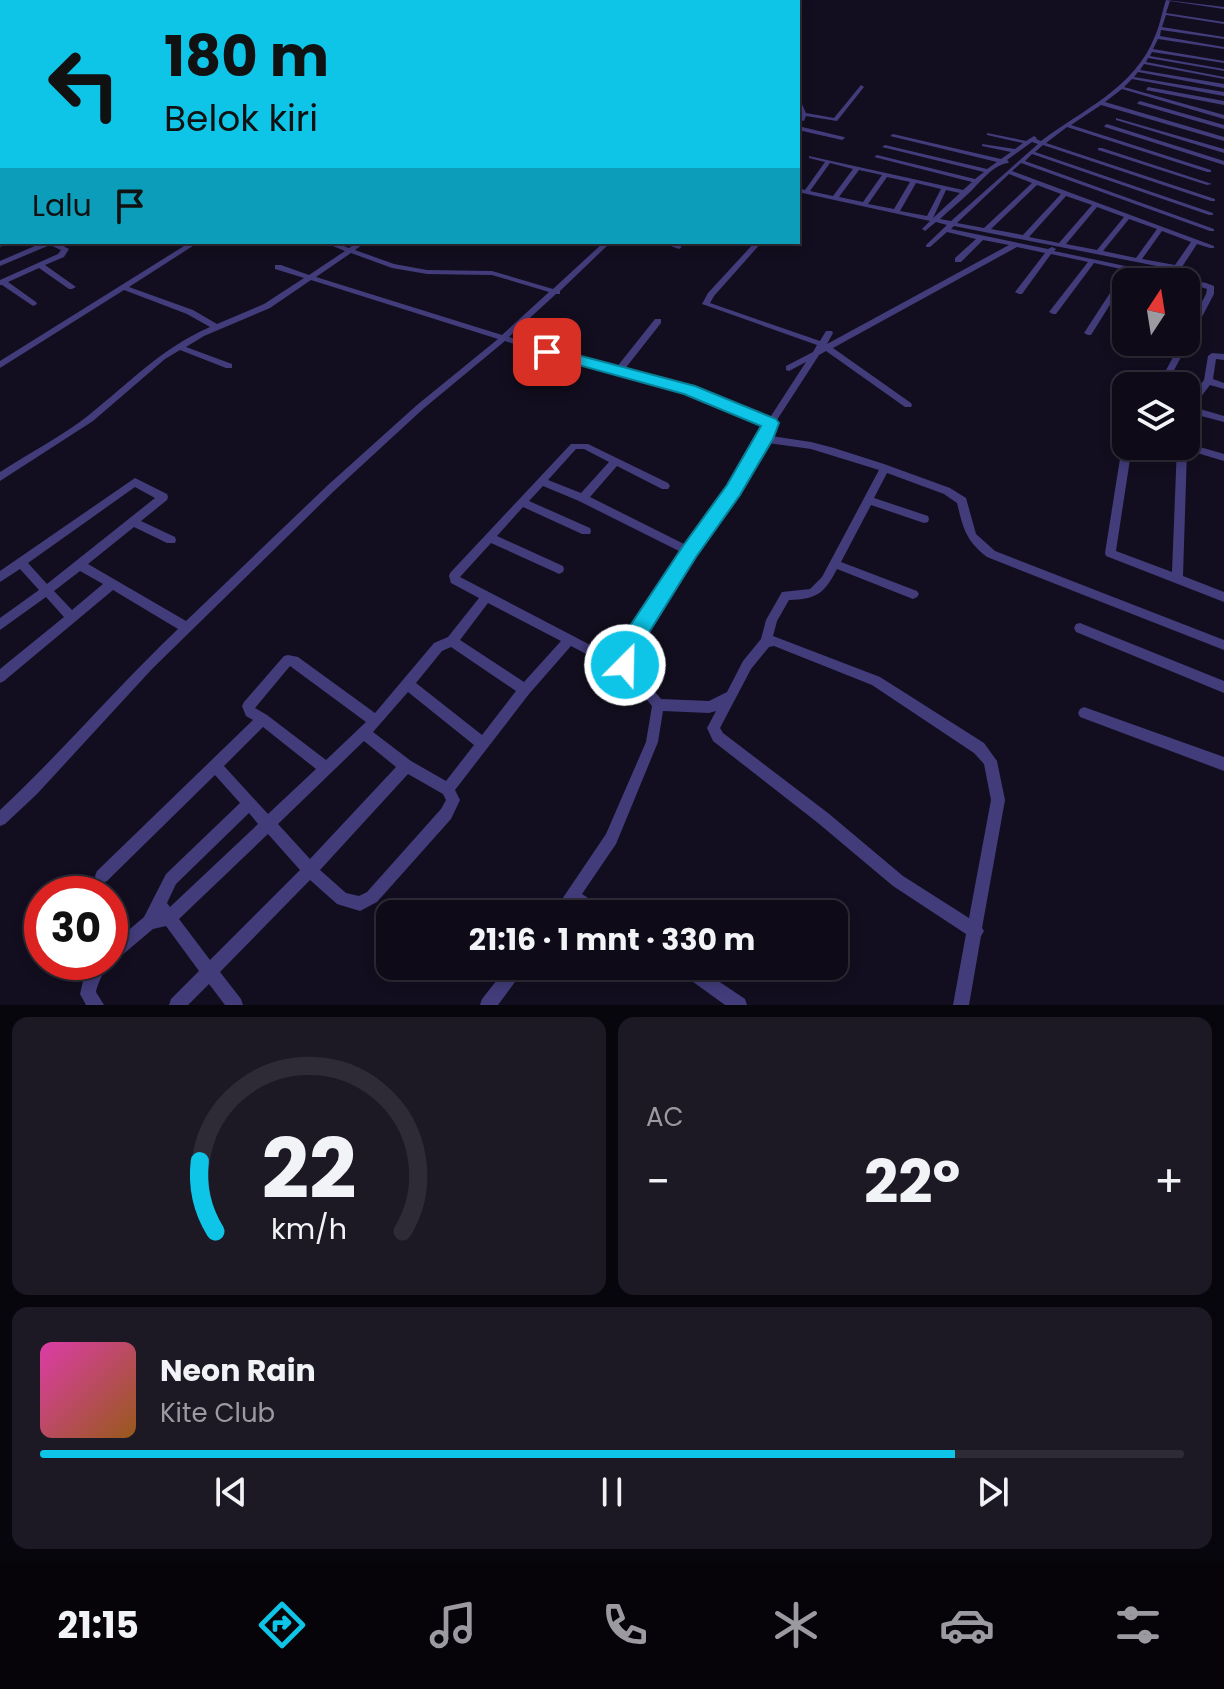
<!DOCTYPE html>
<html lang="id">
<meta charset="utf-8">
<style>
body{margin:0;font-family:Poppins,sans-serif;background:#1c1824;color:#f1f3f6;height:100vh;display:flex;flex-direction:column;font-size:30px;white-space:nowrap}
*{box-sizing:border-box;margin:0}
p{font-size:26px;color:#9b9aa1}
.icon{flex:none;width:44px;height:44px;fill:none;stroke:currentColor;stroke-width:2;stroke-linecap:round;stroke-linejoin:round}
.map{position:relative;height:1005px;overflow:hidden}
.side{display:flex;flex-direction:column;gap:12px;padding:12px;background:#08060d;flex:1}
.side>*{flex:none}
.guide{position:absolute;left:0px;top:0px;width:800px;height:244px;box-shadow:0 4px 12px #0003,0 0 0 2px #2e2b36;background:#0ec5e8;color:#111;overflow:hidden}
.needle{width:52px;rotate:12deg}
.fabs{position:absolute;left:1112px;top:268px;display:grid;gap:16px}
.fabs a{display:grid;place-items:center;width:88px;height:88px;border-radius:16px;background:#0e0a17;box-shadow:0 4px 12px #0003,0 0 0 2px #2e2b36;font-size:40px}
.speed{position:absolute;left:24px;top:876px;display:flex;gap:16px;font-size:40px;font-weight:700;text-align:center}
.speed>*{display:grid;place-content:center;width:104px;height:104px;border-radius:50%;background:#0e0a17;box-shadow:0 4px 12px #0003,0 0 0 2px #2e2b36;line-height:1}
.speed .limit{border:12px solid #d22;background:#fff;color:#111}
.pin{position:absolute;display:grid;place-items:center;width:68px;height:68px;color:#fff;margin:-34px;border-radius:16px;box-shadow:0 4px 12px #0006}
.me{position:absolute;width:88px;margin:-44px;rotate:23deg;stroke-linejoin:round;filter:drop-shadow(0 0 6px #0008)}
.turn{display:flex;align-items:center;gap:28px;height:168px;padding:0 32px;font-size:36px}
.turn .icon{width:104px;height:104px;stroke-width:2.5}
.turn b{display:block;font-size:56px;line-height:68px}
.then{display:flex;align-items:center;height:76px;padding:0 32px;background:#0003;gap:16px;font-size:30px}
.big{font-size:60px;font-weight:700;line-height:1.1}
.side .tile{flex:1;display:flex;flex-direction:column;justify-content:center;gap:12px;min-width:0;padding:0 28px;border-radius:16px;background:#1c1824}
.side .dial{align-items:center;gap:0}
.dial svg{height:208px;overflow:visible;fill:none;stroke:#2e2b36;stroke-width:7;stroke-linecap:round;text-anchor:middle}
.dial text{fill:#f1f3f6;stroke:none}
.song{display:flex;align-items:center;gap:24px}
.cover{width:96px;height:96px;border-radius:12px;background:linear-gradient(135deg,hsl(320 70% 55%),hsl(30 70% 35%))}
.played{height:8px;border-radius:4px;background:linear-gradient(90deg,#0ec5e8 80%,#2e2b36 80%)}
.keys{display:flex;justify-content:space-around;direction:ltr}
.heat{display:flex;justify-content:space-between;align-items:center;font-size:44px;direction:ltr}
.side .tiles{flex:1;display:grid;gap:12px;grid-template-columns:1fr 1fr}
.tile:last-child{grid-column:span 2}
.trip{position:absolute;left:376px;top:900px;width:472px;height:80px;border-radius:16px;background:#0e0a17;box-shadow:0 4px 12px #0003,0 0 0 2px #2e2b36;font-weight:700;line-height:80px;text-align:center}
.dock{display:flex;height:128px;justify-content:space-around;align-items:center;background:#060409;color:#9b9aa1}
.dock .icon{width:56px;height:56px}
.dock .current{color:#0ec5e8}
.dock b{font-size:36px;color:#f1f3f6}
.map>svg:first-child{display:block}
</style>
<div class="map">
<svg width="1224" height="1005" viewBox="0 0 1224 1005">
<rect width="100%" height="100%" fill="#120e1f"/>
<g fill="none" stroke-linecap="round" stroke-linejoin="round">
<!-- street -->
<path fill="#423c7b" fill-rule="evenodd" d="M0,0H3L1,1Z
M373,0H378L375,2H370Z
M719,0H724L721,2H716Z
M1166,0L1224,7V9L1170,1L1166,13L1224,22V24L1166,15L1162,27L1224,37V39L1161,30L1160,36L1224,47V49L1158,39L1153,49L1224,61V63L1152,52L1150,56L1224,69V71L1148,58L1146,62L1224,77V79L1144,64L1140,70L1224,84V88L1138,72L1134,77L1224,92V96L1132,79L1124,87L1224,115V119L1122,89L1105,102L1224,137V141L1101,105L1071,125L1211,170V172H1207L1067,127L1046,143L1215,199V201H1211L1043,145L1035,152L1213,213V215H1209L1032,154L1025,161L1214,229V231H1210L1021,163L1012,171L1214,246V248H1210L1197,244L1180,270H1177L954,226L951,229L1048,249L1052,247L1056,249L1054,251L1206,283L1214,286V294L1171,376H1165L1164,374L1181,342H1186V332L1206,294L1207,289L1186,282L1131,271L1091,335H1088L1084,333L1125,270L1094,263L1056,314H1053L1049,312L1088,262L1051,254L1022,294H1019L1015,292L1045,253L1017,247L833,348L911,403L912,405L911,407H905L826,351L819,355L775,423L771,436L811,442L834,448L884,464L950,488L966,498L976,534L995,551L1224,640V650L987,557C966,541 963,528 957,503L944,494L887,473L874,498L928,516L929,519L928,522L924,523L871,505L841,562L917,591L919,594L917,597L913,599L837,569C824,594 817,599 789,600L777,621L773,636L880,677L984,743L997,761L1005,800L982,928L984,931L981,936L969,1005H953L966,934L893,886L818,823L713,741L707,728L716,711L709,713L663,711L658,742L616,844L582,894L605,909L607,914H587L574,906L568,914H552L606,834L646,742L652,706L626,675L571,646L529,694L455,790L460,800L451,819L377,902L360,911L337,904L310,880L220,972L241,999L243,1005H225L209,984L188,1005H169L171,999L199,971L166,926L153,929L115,961C106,965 98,982 96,992L104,1005H86L80,994L84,977L94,962H110V946L144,917L166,874L240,803L215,775L107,881L102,883L97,881L95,876L97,871L253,720L246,716L242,706L244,702L284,656L288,655L298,657L375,713L434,643L448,637L479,598L451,583L449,576L450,573L571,444H588L668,483L670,486L668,489H662L617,466L590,497L690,547C715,510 750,465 766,424L686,392L544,354L505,341L423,409L334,491L152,669L37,794L5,824L0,826V810C62,752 117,687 178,629L113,590L4,681L0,683V669L64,617L46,597L0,630V618L39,590L20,569L0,582V571L135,478L167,494L168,497L167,500L141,521L175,537L176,540L175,543H167L134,527L88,564L186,621L328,485L417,405L498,339L311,280L270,308L204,336L186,347L232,364V368H226L180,350L165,359L93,421L0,481V472C28,454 64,435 89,415C130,382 162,348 210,327L187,314L124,290L0,368V361L184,246L163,244L160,242H199L129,287L193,310L217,324L264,304L304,278L275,269V265H281L309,275L345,251L323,242H333L349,248L358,242H366L355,250L394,264L427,270L492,271L553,289L604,242H611L560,291V294H556L509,337L616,368L655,319H661V323L624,370L692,388L769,419L806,362L789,371L786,370V366L813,352L817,345L702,304L708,293L755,242H762L714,296L710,303L820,341L826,331H832L833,333L827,344L1009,245L983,240L961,262H955V258L976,239L947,232L930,247H926V245L947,225L936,222L925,231L922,229L930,221L798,192V188L805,190L825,162L809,158V156L963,190L972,182L874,157L877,155L975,179L984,172L882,147L885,145L987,169L997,162L890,136L893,134L1001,159L1011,152L982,146V144L1015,149L1023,143L987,135V133L1026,141L1034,136L1037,138L1036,139L1041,141C1082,110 1135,88 1155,36C1160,25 1162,12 1166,0ZM1032,142L1038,144L951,221L940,219C949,210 960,202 969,193C979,184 992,165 1008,163L1009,162L1007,160ZM830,163L853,169L833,196L810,191ZM859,170L882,175L863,202L839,197ZM1009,174L1032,183L984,228L957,223ZM887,177L910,182L894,209L868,204ZM916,183L941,189L927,216L900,211ZM1037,185L1061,194L1023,235L991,229ZM946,190L960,193L933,218ZM1066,196L1092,205L1059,243L1029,237ZM1097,207L1124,217L1097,250L1066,244ZM1129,219L1157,229L1136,258L1103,251ZM1162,231L1191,242L1175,265L1142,259ZM351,253L392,268L427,274L492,275L549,292L502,335L316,277ZM768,443L811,449L879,470L822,577L810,589L782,592L766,620L761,639L743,661L727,692L709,701L661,699C648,682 628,671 635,647L737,493ZM576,449H584L609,462L581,493L548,480ZM543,486L579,501L685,554L626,641L621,654V661L460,577L491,543L555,572L559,574L563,572L564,569L563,566L497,536L523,507L582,534H590L591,531L590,528L529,501ZM135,487L155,498L47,584L28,563ZM80,571L103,584L72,610L54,591ZM488,603L561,641L524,682L460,640ZM774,646L872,685L974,753L984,764L991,800L969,918L903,876L828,813L723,733L720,728L751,669L769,647ZM451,647L516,691L482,735L416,683L442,651ZM290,666L366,722L326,760L267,715L255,708ZM408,692L474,745L446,781L411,761L373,732ZM263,727L316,769L268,814L224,766ZM364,741L396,767L310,859L278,824ZM408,774L443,794L446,800L441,809L367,892L359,896L346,893L320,870ZM249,813L258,824L170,907L167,903L176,884ZM268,834L300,870L210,960L179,919Z
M0,7H2V9H0Z
M0,15H2V17H0Z
M0,27H2V29H0Z
M0,45H2V48H0Z
M0,60H2V63H0Z
M0,75H2V77H0Z
M0,84H2V88H0Z
M861,85L864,87L837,121L806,116L804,121L799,120L801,114L798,107V102H801L806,113L834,118Z
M1148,87L1224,101V105L1146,90Z
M2,93V97L0,98V94Z
M1140,101L1224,125V129L1138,104L1137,103Z
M2,115V121L0,122V116Z
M1116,118L1224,149V153L1116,120Z
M1107,124L1224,161V165L1105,127L1104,126Z
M798,126L844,137L845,138L842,140L798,130Z
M1098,148H1102L1212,184L1207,185L1098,150Z
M2,150V155L0,156V151Z
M2,188V194L0,195V189Z
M2,207V211L0,212V208Z
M0,217L2,218V222H0Z
M0,225H2V230H0Z
M2,242H11L0,247V243Z
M44,242H56L67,248L69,249L64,257L45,265L76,287L72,289H69L39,268L8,282L36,302L37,304L33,306L2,285H0V280L58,254L61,250L50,245L0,266V261Z
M660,242H670L682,247L679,249Z
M1127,342H1135L1127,354H1121L1120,352Z
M1212,353L1224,354V360L1216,359L1213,379L1224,383V389L1210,385L1193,407L1224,416V422L1186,412V403L1204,380L1208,356Z
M1126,443V446H1132L1116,551L1172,572L1177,446H1186V443L1224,454V461L1187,450L1183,576L1224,592V602L1106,556L1105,553L1122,446Z
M1080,623L1224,681V693L1076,632L1074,628L1076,624Z
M1084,707L1224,757V771L1080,717L1078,713L1080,709Z
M508,966H526L523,971L498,1005H480L482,999Z
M675,966H696L745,999L747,1005H725L678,971Z"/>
</g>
<!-- route -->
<path fill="#0ec5e8" stroke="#098097" stroke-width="2" d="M547,347L695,386L776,419L779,423L773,439L740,495L696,557L640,647L633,672L625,675L618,672L615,665L622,638L683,546L727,485L761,426L684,394L542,355L540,352Z"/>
</svg>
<div class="fabs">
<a><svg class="needle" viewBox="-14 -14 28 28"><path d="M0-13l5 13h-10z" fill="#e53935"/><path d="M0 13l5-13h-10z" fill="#9b9aa1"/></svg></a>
<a><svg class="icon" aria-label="layers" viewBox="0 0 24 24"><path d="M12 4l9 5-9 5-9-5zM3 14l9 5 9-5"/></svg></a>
</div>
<div class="speed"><div class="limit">30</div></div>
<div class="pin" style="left:547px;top:352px;background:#d93025"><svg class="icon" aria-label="arrive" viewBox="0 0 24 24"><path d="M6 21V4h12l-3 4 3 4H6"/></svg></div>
<svg class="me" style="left:625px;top:665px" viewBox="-20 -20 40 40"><circle r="17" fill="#0ec5e8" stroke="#fff" stroke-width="3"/><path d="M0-11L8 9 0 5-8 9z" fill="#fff"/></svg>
<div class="trip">21:16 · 1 mnt · 330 m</div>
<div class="guide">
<div class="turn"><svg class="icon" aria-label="left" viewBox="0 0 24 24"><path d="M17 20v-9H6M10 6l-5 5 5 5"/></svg><div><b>180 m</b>Belok kiri</div></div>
<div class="then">Lalu<svg class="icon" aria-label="arrive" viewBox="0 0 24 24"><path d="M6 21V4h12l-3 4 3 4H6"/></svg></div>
</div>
</div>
<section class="side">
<div class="tiles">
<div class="tile dial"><svg viewBox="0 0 100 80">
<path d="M14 69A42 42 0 1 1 86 69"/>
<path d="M14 69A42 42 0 0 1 8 42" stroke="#0ec5e8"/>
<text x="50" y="56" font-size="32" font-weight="700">22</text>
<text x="50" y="72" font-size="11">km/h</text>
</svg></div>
<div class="tile"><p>AC</p>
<div class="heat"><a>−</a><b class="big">22°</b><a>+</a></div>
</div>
<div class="tile">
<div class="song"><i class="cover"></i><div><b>Neon Rain</b><p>Kite Club</p></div></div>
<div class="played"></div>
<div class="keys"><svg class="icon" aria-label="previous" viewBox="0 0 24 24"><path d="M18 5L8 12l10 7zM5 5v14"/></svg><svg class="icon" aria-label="pause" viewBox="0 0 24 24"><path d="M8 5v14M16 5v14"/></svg><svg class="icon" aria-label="next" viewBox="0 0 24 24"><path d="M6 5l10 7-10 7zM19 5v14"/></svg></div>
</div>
</div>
</section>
<nav class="dock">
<b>21:15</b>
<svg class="icon current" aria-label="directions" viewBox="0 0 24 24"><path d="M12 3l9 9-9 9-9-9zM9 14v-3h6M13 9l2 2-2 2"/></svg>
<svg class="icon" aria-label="music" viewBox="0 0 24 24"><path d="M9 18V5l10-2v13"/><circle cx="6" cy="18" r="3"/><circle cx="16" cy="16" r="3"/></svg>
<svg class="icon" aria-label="phone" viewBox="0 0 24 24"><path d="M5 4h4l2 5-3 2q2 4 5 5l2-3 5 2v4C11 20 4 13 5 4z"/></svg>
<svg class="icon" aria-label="climate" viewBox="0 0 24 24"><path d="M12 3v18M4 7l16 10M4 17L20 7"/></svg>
<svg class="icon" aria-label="car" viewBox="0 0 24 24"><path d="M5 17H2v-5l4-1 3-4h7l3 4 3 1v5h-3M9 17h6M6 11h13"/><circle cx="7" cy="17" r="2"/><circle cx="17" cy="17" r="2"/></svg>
<svg class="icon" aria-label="filters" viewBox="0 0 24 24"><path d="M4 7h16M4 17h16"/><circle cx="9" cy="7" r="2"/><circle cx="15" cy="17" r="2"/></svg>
</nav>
